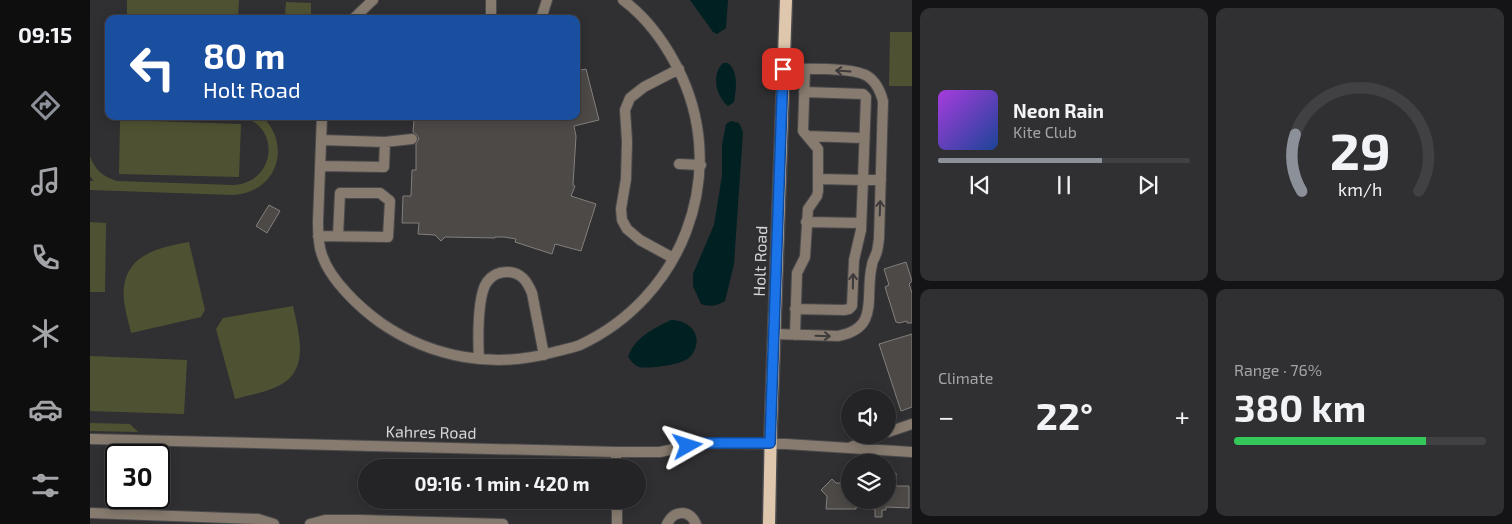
<!DOCTYPE html>
<meta charset="utf-8">
<style>
body{margin:0;font-family:"Exo 2",sans-serif;background:#302f32;color:#f1f3f6;height:100vh;display:flex;flex-direction:column;font-size:19px;white-space:nowrap}
*{box-sizing:border-box;margin:0}
p{font-size:16px;color:#a3a4a7}
.icon{flex:none;width:28px;height:28px;fill:none;stroke:currentColor;stroke-width:2;stroke-linecap:round;stroke-linejoin:round}
.map{position:relative;flex:1;overflow:hidden}
.side{display:flex;flex-direction:column;gap:8px;padding:8px;background:#141315;width:600px}
.side>*{flex:none}
.banner{position:absolute;left:15px;top:15px;width:475px;height:105px;border-radius:10px;box-shadow:0 2px 12px #0003,0 0 0 1px #414043;background:#1a4fa0;color:#fff;overflow:hidden}
.controls{position:absolute;left:751px;top:389px;display:grid;gap:10px}
.controls a{display:grid;place-items:center;width:55px;height:55px;border-radius:50%;background:#242326;box-shadow:0 2px 12px #0003,0 0 0 1px #414043;font-size:25px}
.speed{position:absolute;left:15px;top:444px;display:flex;gap:10px;font-size:25px;font-weight:700;text-align:center}
.speed>*{display:grid;place-content:center;width:65px;height:65px;border-radius:50%;background:#242326;box-shadow:0 2px 12px #0003,0 0 0 1px #414043;line-height:1}
.speed .limit{border:2px solid #111;border-radius:8px;background:#fff;color:#111}
.pin{position:absolute;display:grid;place-items:center;width:42px;height:42px;color:#fff;margin:-21px;border-radius:10px;box-shadow:0 2px 8px #0006}
.me{position:absolute;width:55px;margin:-28px;rotate:84deg;stroke-linejoin:round;filter:drop-shadow(0 0 4px #0008)}
.turn{display:flex;align-items:center;gap:18px;height:105px;padding:0 15px;font-size:22px}
.turn .icon{width:65px;height:65px;stroke-width:2.5}
.turn b{display:block;font-size:35px;line-height:42px}
.big{font-size:38px;font-weight:700;line-height:1.1}
.side .tile{flex:1;display:flex;flex-direction:column;justify-content:center;gap:8px;min-width:0;padding:0 18px;border-radius:10px;background:#302f32}
.side .dial{align-items:center;gap:0}
.dial svg{height:130px;overflow:visible;fill:none;stroke:#414043;stroke-width:7;stroke-linecap:round;text-anchor:middle}
.dial text{fill:#f1f3f6;stroke:none}
.song{display:flex;align-items:center;gap:15px}
.cover{width:60px;height:60px;border-radius:8px;background:linear-gradient(135deg,hsl(280 70% 55%),hsl(220 70% 35%))}
.played{height:5px;border-radius:2px;background:linear-gradient(90deg,#8c9099 65%,#414043 65%)}
.keys{display:flex;justify-content:space-around;direction:ltr}
.heat{display:flex;justify-content:space-between;align-items:center;font-size:28px;direction:ltr}
.charge{height:8px;border-radius:4px;background:linear-gradient(90deg,#34c759 76%,#414043 0)}
.side .tiles{flex:1;display:grid;gap:8px;grid-template-columns:repeat(2,1fr)}
.trip{position:absolute;left:268px;top:459px;width:288px;height:50px;border-radius:25px;background:#242326;box-shadow:0 2px 12px #0003,0 0 0 1px #414043;font-weight:700;line-height:50px;text-align:center}
main{display:flex;flex:1;min-height:0}
.tab-bar{display:flex;flex-direction:column;width:90px;justify-content:space-around;align-items:center;background:#0e0e0f;color:#a3a4a7}
.tab-bar .icon{width:35px;height:35px}
.tab-bar .on{color:#8c9099}
.tab-bar b{font-size:22px;color:#f1f3f6}
.map>svg:first-child{display:block}
</style>
<main>
<nav class="tab-bar">
<b>09:15</b>
<svg class="icon on" aria-label="directions" viewBox="0 0 24 24"><path d="M12 3l9 9-9 9-9-9zM9 14v-3h6M13 9l2 2-2 2"/></svg>
<svg class="icon" aria-label="music" viewBox="0 0 24 24"><path d="M9 18V5l10-2v13"/><circle cx="6" cy="18" r="3"/><circle cx="16" cy="16" r="3"/></svg>
<svg class="icon" aria-label="phone" viewBox="0 0 24 24"><path d="M5 4h4l2 5-3 2q2 4 5 5l2-3 5 2v4C11 20 4 13 5 4z"/></svg>
<svg class="icon" aria-label="climate" viewBox="0 0 24 24"><path d="M12 3v18M4 7l16 10M4 17L20 7"/></svg>
<svg class="icon" aria-label="car" viewBox="0 0 24 24"><path d="M5 17H2v-5l4-1 3-4h7l3 4 3 1v5h-3M9 17h6M6 11h13"/><circle cx="7" cy="17" r="2"/><circle cx="17" cy="17" r="2"/></svg>
<svg class="icon" aria-label="filters" viewBox="0 0 24 24"><path d="M4 7h16M4 17h16"/><circle cx="9" cy="7" r="2"/><circle cx="15" cy="17" r="2"/></svg>
</nav>
<div class="map">
<svg width="822" height="524" viewBox="0 0 822 524">
<rect width="100%" height="100%" fill="#302f32"/>
<!-- green -->
<path fill="#4f5232" d="M37,0H149L148,19H37Z
M196,2L221,3V15L195,14Z
M800,32H822V86H799Z
M148,116H187L173,117C203,148 185,193 143,195L0,190V181H4L0,176V156C4,169 13,177 27,181L143,185C187,183 192,123 148,116Z
M30,120L151,124L149,177L29,174Z
M0,222L16,223L15,292H0Z
M99,242L115,310L111,317L41,333C38,319 32,302 34,287C38,253 72,247 99,242Z
M203,306C209,334 221,373 186,387C173,393 159,395 145,399L126,329L133,318Z
M0,356L97,360L94,414L0,411Z
M0,423L40,424L48,432L0,431Z"/>
<!-- water -->
<path fill="#002021" d="M600,0H638L636,28L627,34L623,32Z
M633,63H638C649,72 646,90 644,102L638,106C626,96 621,75 633,63Z
M641,121L649,123L653,132L644,264L635,301C626,306 621,307 611,304L603,286V274L624,225L632,176V145L636,124Z
M581,320C601,320 615,337 601,356C594,365 560,369 549,367C544,365 541,361 538,357C545,337 563,329 581,320Z"/>
<!-- building -->
<path fill="#4d4947" stroke="#827f7c" d="M496,69L509,120L484,126L486,136L483,185L485,186L481,196L506,204L491,251L465,244L462,254L425,242L426,239L414,237H405V238L355,237L351,241L345,235L328,234L329,223H312L313,196H321L322,170H326V144L329,139L327,135L323,132L324,120H338V116H486V71Z
M179,205L190,211L177,233L166,226Z
M816,262L822,281L819,284L822,293V323H817V321L809,323L806,322L795,287L799,285L794,269Z
M822,334V407L811,411L789,344Z
M798,473H806V486H819V508L796,507V510H792V517H785V509H781V507H766V509H736L737,496L731,490L742,479L746,483H760V500H798Z"/>
<g fill="none" stroke-linecap="round" stroke-linejoin="round">
<!-- minor casing -->
<g stroke="#4b4a4d" stroke-width="12">
<path id="minor" d="M401,0V19
M263,19L283,0
M451,19L457,0
M714,92L773,94L776,97L773,180L728,179
M232,116L228,222C228,232 228,245 232,255C240,280 270,308 291,323C342,358 405,369 464,352C472,350 482,348 490,345C591,298 638,179 592,77C578,47 560,20 533,0
M717,136L774,138
M231,140L295,142L322,139
M589,164L611,165
M230,166L294,167L295,142
M716,222L771,223
M228,236L298,237L300,201L290,193H250L248,236
M583,258L550,240L537,229L532,220L531,209L536,179L537,141L535,110L540,98L554,87L589,69
M705,309L754,310L759,309L762,306L764,260L771,230L773,180H791
M684,334L748,336C791,328 774,296 782,265C782,261 785,258 786,254C788,250 788,244 789,239L793,101C790,90 784,78 773,74C756,67 712,69 693,69
M705,335L707,273L715,257L718,209L727,196L728,191V149L713,131L715,70
M389,359C388,341 387,296 397,282C402,275 410,272 417,272C431,272 437,281 442,293L454,355
M798,432L822,424
M0,439L526,452H570L611,443L696,444L822,452
M761,447L790,435
M526,452V468
M527,500V524
M0,513L168,519L184,524
M220,524L235,520H271L413,524
M577,524C584,510 599,509 606,524"/>
</g>
<!-- major casing -->
<g stroke="#4b4a4d" stroke-width="15">
<path id="major" d="M679,524L681,424L696,0"/>
</g>
<!-- minor -->
<use href="#minor" stroke="#877b6f" stroke-width="10"/>
<!-- major -->
<use href="#major" stroke="#dfc7ae" stroke-width="12"/>
</g>
<!-- one-way arrows -->
<defs><path id="oneway-shaft" d="M-6 0H5M1.5-3L5.5 0L1.5 3" fill="none" stroke-width="1.6" stroke-linecap="round" stroke-linejoin="round" transform="scale(1.25)"/></defs>
<g stroke="#3d3a3b">
<use href="#oneway-shaft" transform="translate(753 71) rotate(-176)"/>
<use href="#oneway-shaft" transform="translate(790 208) rotate(-88)"/>
<use href="#oneway-shaft" transform="translate(763 281) rotate(-89)"/>
<use href="#oneway-shaft" transform="translate(733 336) rotate(2)"/>
</g>
<g fill="none" stroke-linecap="round" stroke-linejoin="round">
<!-- route casing -->
<g stroke="#114b97" stroke-width="12">
<path id="route" d="M598,446L611,443H680L693,69"/>
</g>
<!-- route -->
<use href="#route" stroke="#1a73e8" stroke-width="9"/>
</g>
<g text-anchor="middle" stroke-width="5" stroke-linejoin="round" paint-order="stroke">
<!-- street labels -->
<g font-size="16" fill="#d6d6d8" stroke="#302f32">
<text transform="translate(670 261) rotate(-88)" y="6">Holt Road</text>
<text transform="translate(341 432) rotate(1)" y="6">Kahres Road</text>
</g>
</g>
</svg>
<div class="controls">
<a><svg class="icon" aria-label="sound" viewBox="0 0 24 24"><path d="M4 9h4l5-4v14l-5-4H4zM17 9q2 3 0 6"/></svg></a>
<a><svg class="icon" aria-label="layers" viewBox="0 0 24 24"><path d="M12 4l9 5-9 5-9-5zM3 14l9 5 9-5"/></svg></a>
</div>
<div class="speed"><div class="limit">30</div></div>
<div class="pin" style="left:693px;top:69px;background:#d93025"><svg class="icon" aria-label="arrive" viewBox="0 0 24 24"><path d="M6 21V4h12l-3 4 3 4H6"/></svg></div>
<svg class="me" style="left:598px;top:446px" viewBox="-20 -20 40 40"><path d="M0-17L14 15 0 8-14 15z" fill="#1a73e8" stroke="#fff" stroke-width="4"/></svg>
<div class="trip">09:16 · 1 min · 420 m</div>
<div class="banner">
<div class="turn"><svg class="icon" aria-label="left" viewBox="0 0 24 24"><path d="M17 20v-9H6M10 6l-5 5 5 5"/></svg><div><b>80 m</b>Holt Road</div></div>
</div>
</div>
<section class="side">
<div class="tiles">
<div class="tile">
<div class="song"><i class="cover"></i><div><b>Neon Rain</b><p>Kite Club</p></div></div>
<div class="played"></div>
<div class="keys"><svg class="icon" aria-label="previous" viewBox="0 0 24 24"><path d="M18 5L8 12l10 7zM5 5v14"/></svg><svg class="icon" aria-label="pause" viewBox="0 0 24 24"><path d="M8 5v14M16 5v14"/></svg><svg class="icon" aria-label="next" viewBox="0 0 24 24"><path d="M6 5l10 7-10 7zM19 5v14"/></svg></div>
</div>
<div class="tile dial"><svg viewBox="0 0 100 80">
<path d="M14 69A42 42 0 1 1 86 69"/>
<path d="M14 69A42 42 0 0 1 10 34" stroke="#8c9099"/>
<text x="50" y="56" font-size="32" font-weight="700">29</text>
<text x="50" y="72" font-size="11">km/h</text>
</svg></div>
<div class="tile"><p>Climate</p>
<div class="heat"><a>−</a><b class="big">22°</b><a>+</a></div>
</div>
<div class="tile"><p>Range · 76%</p><b class="big">380 km</b><div class="charge"></div></div>
</div>
</section>
</main>
